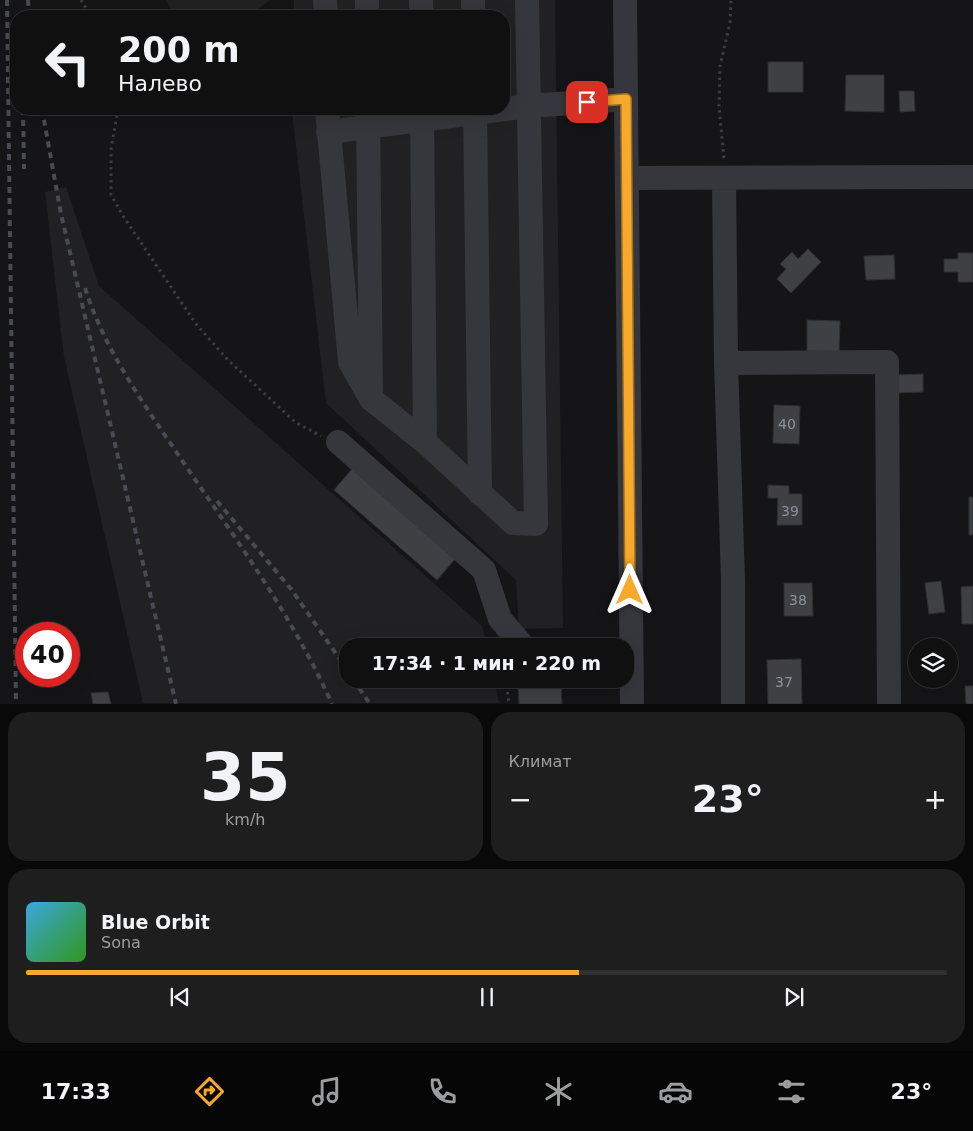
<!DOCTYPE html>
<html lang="ru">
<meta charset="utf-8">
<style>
body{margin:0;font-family:"DejaVu Sans",sans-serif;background:#1e1e1f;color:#f1f3f6;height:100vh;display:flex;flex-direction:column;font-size:19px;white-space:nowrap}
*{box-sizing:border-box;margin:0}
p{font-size:16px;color:#9c9d9f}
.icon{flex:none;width:28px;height:28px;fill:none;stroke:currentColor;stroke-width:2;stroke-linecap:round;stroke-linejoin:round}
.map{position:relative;height:704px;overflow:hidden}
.details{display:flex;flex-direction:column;gap:8px;padding:8px;background:#090909;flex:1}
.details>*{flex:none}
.banner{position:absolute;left:10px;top:10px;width:500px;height:105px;border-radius:20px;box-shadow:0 5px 20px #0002,0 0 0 1px #303031;background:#101011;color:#f1f3f6;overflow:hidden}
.fabs{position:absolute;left:908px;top:638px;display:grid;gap:10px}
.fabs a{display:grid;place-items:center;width:50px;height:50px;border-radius:50%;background:#101011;box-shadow:0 5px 20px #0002,0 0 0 1px #303031;font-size:25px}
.speed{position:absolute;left:15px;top:622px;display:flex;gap:10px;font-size:25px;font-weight:700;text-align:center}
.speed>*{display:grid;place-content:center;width:65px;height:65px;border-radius:50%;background:#101011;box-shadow:0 5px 20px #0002,0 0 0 1px #303031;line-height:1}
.speed .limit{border:8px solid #d22;background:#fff;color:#111}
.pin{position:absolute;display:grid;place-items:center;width:42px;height:42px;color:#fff;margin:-21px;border-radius:10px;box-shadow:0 2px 8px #0006}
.me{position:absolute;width:55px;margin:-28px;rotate:0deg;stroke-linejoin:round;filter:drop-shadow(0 0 4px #0008)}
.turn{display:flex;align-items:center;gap:18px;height:105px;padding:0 25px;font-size:22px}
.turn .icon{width:65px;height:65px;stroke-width:2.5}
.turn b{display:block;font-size:35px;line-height:42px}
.big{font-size:38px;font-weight:600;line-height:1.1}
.details .widget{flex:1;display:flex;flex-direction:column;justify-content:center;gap:8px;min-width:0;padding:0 18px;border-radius:20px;background:#1e1e1f}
.details .dial{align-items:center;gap:0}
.dial b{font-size:65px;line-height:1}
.song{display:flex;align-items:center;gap:15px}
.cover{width:60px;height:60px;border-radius:8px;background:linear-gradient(135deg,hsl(200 70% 55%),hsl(110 70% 35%))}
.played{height:5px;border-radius:2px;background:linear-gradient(90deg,#f7a92c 60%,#303031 60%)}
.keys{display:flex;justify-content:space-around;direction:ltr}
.heat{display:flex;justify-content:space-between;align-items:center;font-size:28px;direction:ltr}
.details .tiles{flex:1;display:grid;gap:8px;grid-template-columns:1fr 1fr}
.widget:last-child{grid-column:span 2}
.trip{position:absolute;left:339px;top:638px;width:295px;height:50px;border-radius:20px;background:#101011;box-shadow:0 5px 20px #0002,0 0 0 1px #303031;font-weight:600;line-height:50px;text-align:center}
.dock{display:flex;height:80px;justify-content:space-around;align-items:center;background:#060607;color:#9c9d9f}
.dock .icon{width:35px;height:35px}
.dock .active{color:#f7a92c}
.dock b{font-size:22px;color:#f1f3f6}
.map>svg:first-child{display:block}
</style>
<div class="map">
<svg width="973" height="704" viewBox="0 0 973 704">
<rect width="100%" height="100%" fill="#151517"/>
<!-- built -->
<path fill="#212124" d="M166,0H270L248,16H175Z
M294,0H555L563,628L519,629L516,580L326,403L293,121V109H504V16H294Z
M66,187L99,286L482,626L487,646H348V679H494L499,703H143L64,357L45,192Z"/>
<!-- building -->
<path fill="#3f4044" stroke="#2e2f33" d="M768,62H803V92H768Z
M846,75H884V112L845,111Z
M899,91H914L915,111L900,112Z
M808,249L821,262L791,293L777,279L786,269L780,264L792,252L798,259Z
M958,253H973V282H958V272H944V259H958Z
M894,255L895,279L866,280L864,256Z
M807,320L840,321L839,352L807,351Z
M923,374V392L895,393V375Z
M774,405L800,406L799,444L773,443Z
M358,462L461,552L437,580L334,490Z
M768,485L789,486V494H802V525H777L778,498H768Z
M969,497H973V535H969Z
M941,581L945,612L929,614L925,583Z
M784,583H812L813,616H784Z
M973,586V624H962L961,587Z
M801,659L802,704H768L767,660Z
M561,684L562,704H519L518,686Z
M965,686H973V704H966Z
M108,692L111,704H93L91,693Z"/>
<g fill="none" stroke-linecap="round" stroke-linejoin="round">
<!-- path -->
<path stroke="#3b3e43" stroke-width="3" stroke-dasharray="2.5 4" stroke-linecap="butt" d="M81,0L91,16
M118,109L111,149V195L125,219L196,324L227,359L295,422L321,436
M724,158L719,107L720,66L730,23L731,0
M506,679L509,704"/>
<!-- minor -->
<path stroke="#35373c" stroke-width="24" d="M325,0L326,16
M367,0V16
M421,0V16
M473,0V16
M625,0L632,704
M327,109L350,362L371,399L425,442L513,523L536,524L527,0
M368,109L371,397
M422,109L425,442
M475,109L480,494
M328,132L529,106L626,99
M627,178L973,177
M724,178L726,363L733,580V704
M726,363L887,362L889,704
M338,442L484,570L500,619L523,646"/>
<!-- rail -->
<path stroke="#484b51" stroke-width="4" stroke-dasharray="6 5" stroke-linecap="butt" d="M7,0L16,704
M28,0L29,16
M23,109L24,169
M42,109L61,214L176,704
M85,288C105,351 144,404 181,459C235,538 292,615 332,704
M217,501L291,589L348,671
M353,679L370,704"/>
</g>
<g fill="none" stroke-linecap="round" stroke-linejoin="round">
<!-- route casing -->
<g stroke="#a16e1d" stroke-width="12">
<path id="route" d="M587,102L626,99L630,590"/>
</g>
<!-- route -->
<use href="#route" stroke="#f7a92c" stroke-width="9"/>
</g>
<g text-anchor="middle" stroke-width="4.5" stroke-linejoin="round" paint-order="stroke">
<!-- number labels -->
<g font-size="14" fill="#8c919a">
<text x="787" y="429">40</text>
<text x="790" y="516">39</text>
<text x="798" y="605">38</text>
<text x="784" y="687">37</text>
</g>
</g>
</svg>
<div class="fabs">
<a><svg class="icon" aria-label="layers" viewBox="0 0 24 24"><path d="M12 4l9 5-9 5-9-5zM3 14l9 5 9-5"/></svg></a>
</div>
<div class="speed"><div class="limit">40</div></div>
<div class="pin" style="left:587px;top:102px;background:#d93025"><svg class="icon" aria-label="arrive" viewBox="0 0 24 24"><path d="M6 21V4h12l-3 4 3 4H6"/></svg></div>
<svg class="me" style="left:630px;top:590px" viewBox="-20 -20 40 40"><path d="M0-17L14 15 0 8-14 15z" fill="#f7a92c" stroke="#fff" stroke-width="4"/></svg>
<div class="trip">17:34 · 1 мин · 220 m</div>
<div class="banner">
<div class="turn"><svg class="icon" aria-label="left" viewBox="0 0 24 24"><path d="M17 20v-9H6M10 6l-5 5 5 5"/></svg><div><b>200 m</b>Налево</div></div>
</div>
</div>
<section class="details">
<div class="tiles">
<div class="widget dial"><b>35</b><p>km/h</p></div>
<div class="widget"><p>Климат</p>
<div class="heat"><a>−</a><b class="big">23°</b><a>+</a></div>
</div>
<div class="widget">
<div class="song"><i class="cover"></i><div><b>Blue Orbit</b><p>Sona</p></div></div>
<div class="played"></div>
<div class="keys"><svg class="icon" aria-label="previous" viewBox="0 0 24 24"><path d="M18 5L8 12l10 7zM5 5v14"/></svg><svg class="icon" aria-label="pause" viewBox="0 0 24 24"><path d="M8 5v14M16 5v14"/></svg><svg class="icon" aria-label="next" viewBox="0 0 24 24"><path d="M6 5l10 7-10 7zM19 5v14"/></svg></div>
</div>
</div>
</section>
<nav class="dock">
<b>17:33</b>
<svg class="icon active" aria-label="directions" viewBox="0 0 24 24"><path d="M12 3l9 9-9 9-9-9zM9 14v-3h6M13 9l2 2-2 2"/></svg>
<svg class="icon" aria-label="music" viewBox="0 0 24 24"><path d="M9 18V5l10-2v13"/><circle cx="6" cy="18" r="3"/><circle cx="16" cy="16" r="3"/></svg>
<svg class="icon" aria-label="phone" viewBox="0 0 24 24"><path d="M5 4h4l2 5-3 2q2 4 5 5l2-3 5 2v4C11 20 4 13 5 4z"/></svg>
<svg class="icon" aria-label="climate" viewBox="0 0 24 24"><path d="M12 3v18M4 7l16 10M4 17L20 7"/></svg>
<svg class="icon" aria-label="car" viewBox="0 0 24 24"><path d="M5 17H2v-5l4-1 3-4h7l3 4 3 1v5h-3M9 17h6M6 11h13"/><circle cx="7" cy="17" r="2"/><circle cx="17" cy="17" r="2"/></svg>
<svg class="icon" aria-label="filters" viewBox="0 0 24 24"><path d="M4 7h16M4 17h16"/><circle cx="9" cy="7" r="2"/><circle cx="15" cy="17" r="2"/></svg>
<b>23°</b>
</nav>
